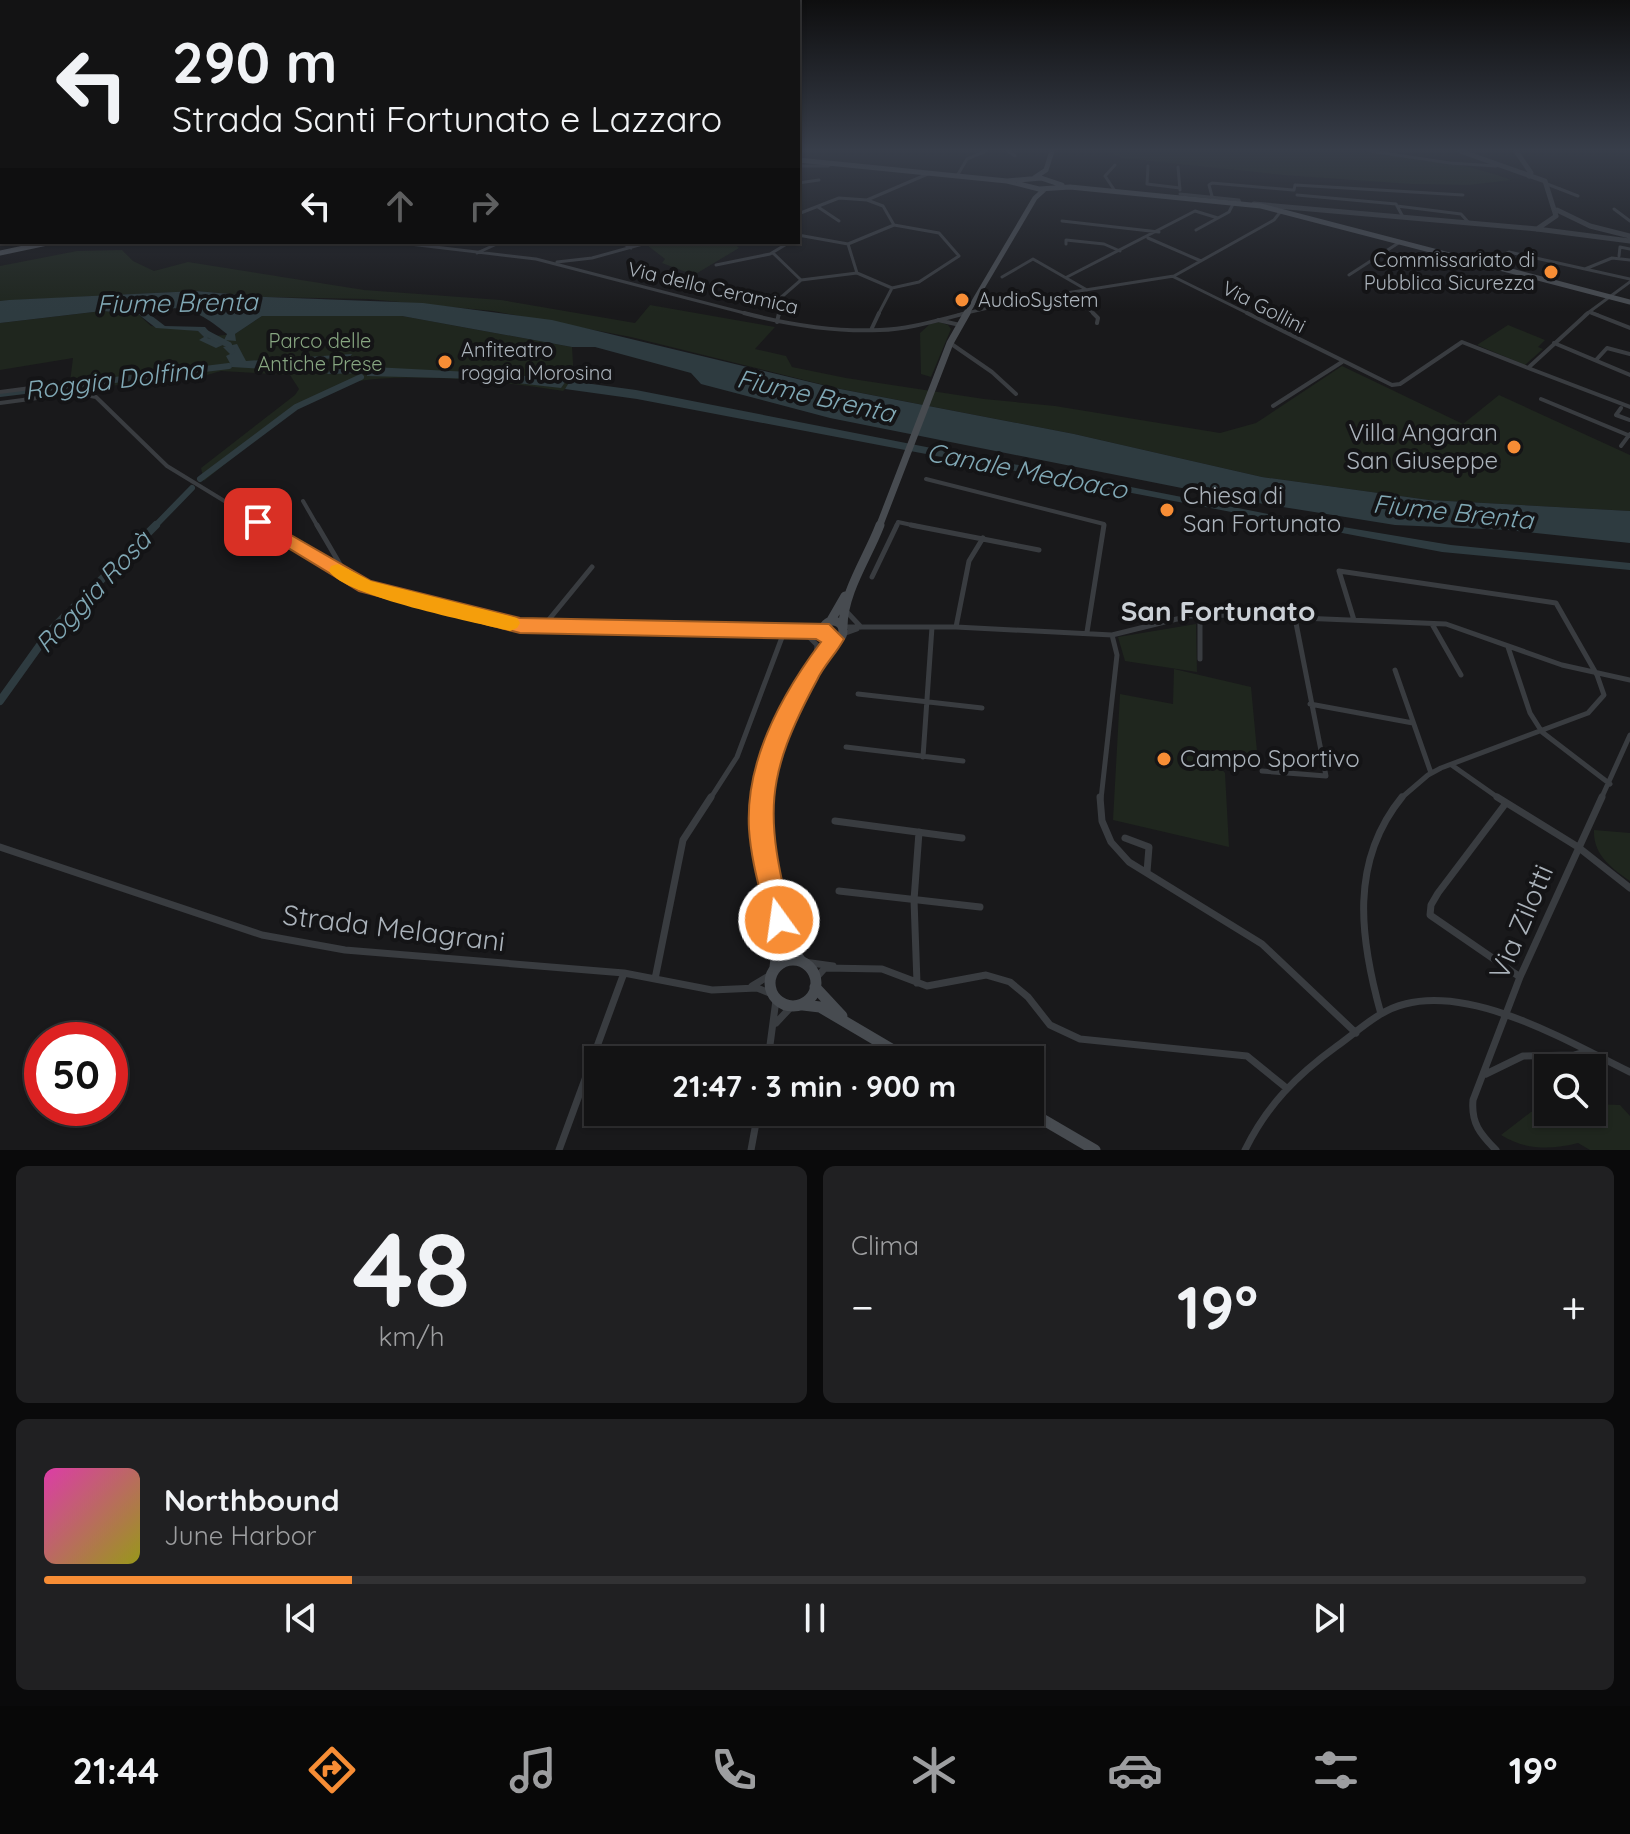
<!DOCTYPE html>
<html lang="it">
<meta charset="utf-8">
<style>
body{margin:0;font-family:Quicksand,sans-serif;background:#202022;color:#f1f3f6;height:100vh;display:flex;flex-direction:column;font-size:30px;white-space:nowrap}
*{box-sizing:border-box;margin:0}
p{font-size:26px;color:#9d9ea0}
.icon{flex:none;width:44px;height:44px;fill:none;stroke:currentColor;stroke-width:2;stroke-linecap:round;stroke-linejoin:round}
.map{position:relative;height:1150px;overflow:hidden}
.sheet{display:flex;flex-direction:column;gap:16px;padding:16px;background:#0a0a0b;flex:1}
.sheet>*{flex:none}
.top-card{position:absolute;left:0px;top:0px;width:800px;height:244px;box-shadow:0 2px 6px #0004,0 0 0 2px #323234;background:#131314;color:#f1f3f6;overflow:hidden}
.buttons{position:absolute;left:1534px;top:1054px;display:grid;gap:16px}
.buttons a{display:grid;place-items:center;width:72px;height:72px;border-radius:0px;background:#131314;box-shadow:0 2px 6px #0004,0 0 0 2px #323234;font-size:40px}
.speed{position:absolute;left:24px;top:1022px;display:flex;gap:16px;font-size:40px;font-weight:700;text-align:center}
.speed>*{display:grid;place-content:center;width:104px;height:104px;border-radius:50%;background:#131314;box-shadow:0 2px 6px #0004,0 0 0 2px #323234;line-height:1}
.speed .limit{border:12px solid #d22;background:#fff;color:#111}
.pin{position:absolute;display:grid;place-items:center;width:68px;height:68px;color:#fff;margin:-34px;border-radius:16px;box-shadow:0 4px 12px #0006}
.me{position:absolute;width:88px;margin:-44px;rotate:346deg;stroke-linejoin:round;filter:drop-shadow(0 0 6px #0008)}
.turn{display:flex;align-items:center;gap:28px;height:168px;padding:0 40px;font-size:36px}
.turn .icon{width:104px;height:104px;stroke-width:2.5}
.turn b{display:block;font-size:56px;line-height:68px}
.lanes{display:flex;align-items:center;height:76px;padding:0 40px;background:#0003;justify-content:center;gap:40px;direction:ltr}
.lanes .off{opacity:.35}
.big{font-size:60px;font-weight:700;line-height:1.1}
.sheet .card{flex:1;display:flex;flex-direction:column;justify-content:center;gap:12px;min-width:0;padding:0 28px;border-radius:12px;background:#202022}
.sheet .dial{align-items:center;gap:0}
.dial b{font-size:104px;line-height:1}
.song{display:flex;align-items:center;gap:24px}
.cover{width:96px;height:96px;border-radius:12px;background:linear-gradient(135deg,hsl(320 70% 55%),hsl(60 70% 35%))}
.played{height:8px;border-radius:4px;background:linear-gradient(90deg,#f78d35 20%,#323234 20%)}
.keys{display:flex;justify-content:space-around;direction:ltr}
.heat{display:flex;justify-content:space-between;align-items:center;font-size:44px;direction:ltr}
.sheet .tiles{flex:1;display:grid;gap:16px;grid-template-columns:1fr 1fr}
.card:last-child{grid-column:span 2}
.trip{position:absolute;left:584px;top:1046px;width:460px;height:80px;border-radius:0px;background:#131314;box-shadow:0 2px 6px #0004,0 0 0 2px #323234;font-weight:700;line-height:80px;text-align:center}
.tabs{display:flex;height:128px;justify-content:space-around;align-items:center;background:#080808;color:#9d9ea0}
.tabs .icon{width:56px;height:56px}
.tabs .active{color:#f78d35}
.tabs b{font-size:36px;color:#f1f3f6}
.map>svg:first-child{display:block}
</style>
<div class="map">
<svg width="1630" height="1150" viewBox="0 0 1630 1150">
<rect width="100%" height="100%" fill="#19191b"/>
<!-- green -->
<path fill="#1f261e" d="M1105,151C1228,151 1397,137 1511,180L1469,185L1411,184L1283,175L1122,158Z
M656,242H733L739,248L694,275L662,263L665,259L647,245Z
M122,250L133,261L154,271L188,262L364,290L501,300L635,323L650,305L775,327L755,349L786,356L792,367L846,378L984,399L1055,406L1220,433L1256,423L1342,366L1463,424L1499,395L1630,455V511L1429,500L1262,477L1074,434L836,388L631,337L493,311L368,299L266,297L196,291L0,301V266L77,251Z
M102,311L138,314L151,326L198,331L204,337L235,334L262,316H402L572,347L574,380L563,391C505,382 379,366 327,390C282,411 243,450 204,481L201,468L295,395L299,389L290,375L221,371L200,377L69,390L73,358L0,370V323Z
M939,322L948,325L951,329L931,377L921,374L920,333L930,324Z
M1508,325L1545,340L1538,347L1543,349L1525,365L1477,345Z
M1196,624L1197,672L1125,661L1118,637Z
M1174,669L1251,687L1258,762L1255,766L1214,759L1225,773L1229,847L1113,820L1120,694L1173,704Z
M1594,830L1630,833V881C1612,868 1593,855 1594,830Z
M1592,1104L1620,1105L1630,1116V1150H1590L1578,1143C1551,1150 1525,1150 1501,1135L1531,1112L1548,1108V1112H1592Z"/>
<!-- water -->
<path fill="#2e3b40" d="M196,291L266,297L423,303L552,320L835,388L1074,434L1262,477L1429,500L1630,511V543L1508,530L1395,525L1252,502L830,418L701,384L691,373L595,347H572L402,316H262L235,334L236,341L224,340L227,334C201,313 183,301 148,313L165,326L205,327L213,336L207,338L221,340L225,344L216,348L199,340L204,337L198,331L156,328L138,314L102,311L0,323V301L9,300Z
M237,344L246,361L352,354L346,362L337,358L270,363L320,365L315,372L232,367L226,356L230,354L223,347Z
M334,365L509,374L566,381L561,388L481,379L367,376V373L327,374Z
M570,381L636,390L1289,518L1451,545L1630,563V570L1442,552L637,399L565,389Z"/>
<g fill="none" stroke-linecap="round" stroke-linejoin="round">
<!-- canal-far1 -->
<path stroke="#2e3b40" stroke-width="6" d="M204,332L229,345L232,351
M0,394L229,366
M200,479L296,407L361,377
M154,527L192,488"/>
<!-- canal -->
<path stroke="#2e3b40" stroke-width="8" d="M0,701L50,631L156,525"/>
<!-- pedestrian -->
<path stroke="#393c40" stroke-width="3" d="M1560,189L1578,196"/>
<!-- minor-far3 -->
<path stroke="#393c40" stroke-width="3" d="M1008,151L1015,156
M1370,151L1450,163L1496,166
M1115,165L1105,176L1115,191
M798,166H828L832,163
M1148,166L1147,184L1180,188
M1178,167L1180,190
M957,176L967,159L986,151
M798,183L819,180
M1547,184L1560,189
M1294,190L1295,185L1463,195
M1180,194L1239,200L1240,203
M1297,195L1396,204L1403,217
M867,200L883,206L894,225L939,233L959,256L919,282L892,288
M1213,200L1209,185L1212,183L1293,190
M1397,206L1461,214L1469,223
M818,207L839,221
M1614,209L1630,221
M798,214L839,198L867,200L930,173
M798,220V236
M1062,221L1159,232
M1196,230L1229,212L1234,202
M798,235L848,244
M1148,238L1201,261
M393,242L536,259L752,315
M620,242L631,248
M848,244L894,225
M848,244L857,273
M1066,244V240L1104,244L1120,251
M477,253L501,242
M773,253L801,280
M1619,256L1620,247L1630,249
M557,262L592,258L650,242
M716,265L770,254L790,242
M1493,267L1496,258L1509,252L1630,279
M1585,269L1612,258L1630,260
M1349,275L1400,242
M1002,277L1033,259L1087,290
M1067,277L1195,211L1218,218
M1174,277L1251,315
M801,280L857,273L892,288
M1072,294L1095,315
M1589,312L1598,315
M779,315L778,300L801,280
M878,315L892,288
M958,315L1022,300L1174,276L1274,220L1281,211
M1585,315L1630,282"/>
<!-- minor-far2 -->
<path stroke="#393c40" stroke-width="4" d="M744,313C786,324 836,332 880,330C910,329 938,320 967,313
M1093,313L1098,318L1097,323
M1247,313L1392,385L1400,384L1462,342L1528,368L1588,313
M1592,313L1630,328
M938,320L960,325
M777,322L779,313
M871,330L879,313
M950,343L992,372L1016,394
M1554,343L1630,375
M1596,360L1607,348L1630,354
M1528,368L1630,407
M0,392L61,384
M1541,399L1630,436
M0,403L75,393L96,397L167,466L267,527
M1273,406L1342,362
M1621,408L1616,415L1630,420
M1621,446L1630,434
M926,479L1104,524V527
M303,501L318,527
M896,527L898,522L921,527"/>
<!-- minor-far1 -->
<path stroke="#393c40" stroke-width="5" d="M264,525L366,586L520,626L793,631L826,637
M317,525L341,566L339,571
M911,525L1039,550
M872,577L897,525
M846,611L861,627
M1200,616V659
M1354,620L1339,571L1556,603L1597,675L1604,695L1588,713L1441,768L1428,775L1400,799
M1432,624L1461,675
M844,627H956L1112,635L1189,616L1230,615L1446,624L1562,665L1630,680
M956,627L969,561L983,538
M542,628L592,567
M1087,632L1104,525
M805,633L817,645L816,655
M843,634L857,629
M1508,647L1530,713L1542,732L1610,784
M1395,670L1431,773
M858,694L982,708
M1310,704L1413,723
M846,747L963,761
M923,757L932,627
M1453,766L1500,799
M1262,771L1326,776L1295,618
M710,799L737,757L784,632
M1101,799L1117,655L1112,635
M1601,799L1630,735"/>
<!-- minor -->
<path stroke="#393c40" stroke-width="7" d="M1100,797L1102,821L1111,842L1129,862L1262,944L1356,1033
M1497,797L1578,847L1630,888
M1506,803L1438,893L1431,905L1430,915L1520,977
M835,821L962,838
M1125,838L1149,847L1147,872
M0,847L262,935L345,950L624,973L712,990L757,988L772,994
M839,891L980,907
M804,962L833,966
M655,979L683,840L711,797
M815,979L825,968L882,969L927,986L986,975L1010,982L1028,997L1050,1025L1080,1039L1247,1056L1284,1086
M917,983L914,900L919,832
M752,986L772,974
M1381,1014C1360,939 1349,862 1402,797
M776,1023L791,1007
M768,1060L776,1000
M1486,1074L1523,1056L1574,1055L1588,1051
M559,1150L624,973
M751,1150L758,1112
M1245,1150C1267,1105 1297,1075 1337,1046C1358,1031 1379,1010 1405,1004C1475,986 1569,1042 1630,1072
M1496,1150C1480,1134 1471,1123 1473,1100L1520,977L1602,797"/>
<!-- tertiary -->
<path stroke="#393c40" stroke-width="5" d="M1460,151L1545,181L1556,216
M1516,151L1531,173L1529,176
M1254,204L1537,229L1630,241
M1557,210L1590,226L1630,236
M1537,229L1556,216"/>
<!-- secondary-far3 -->
<path stroke="#474b50" stroke-width="5" d="M798,160L1007,181L1041,178L1062,185
M1034,178L1046,170L1052,151
M1007,181L1039,189L1070,187L1261,206L1630,302
M0,253L52,242
M966,315L1035,198L1045,189"/>
<!-- secondary-far2 -->
<path stroke="#474b50" stroke-width="7" d="M879,527L950,343L967,313"/>
<!-- secondary-far1 -->
<path stroke="#474b50" stroke-width="9" d="M823 631a10 10 0 1 1 20 0a10 10 0 1 1-20 0Z
M830,622L845,596
M843,627C843,592 868,557 880,525
M762,799C765,751 801,675 834,639"/>
<!-- secondary -->
<path stroke="#474b50" stroke-width="11" d="M762,797C759,846 769,923 801,961
M770 983a23 23 0 1 1 46 0a23 23 0 1 1-46 0Z
M775,967L780,929
M815,987L842,1016
M803,1005L820,1007L910,1060
M1030,1112L1095,1150"/>
</g>
<!-- sky -->
<linearGradient id="sky" x2="0" y2="1"><stop stop-color="#0e0e0f"/><stop offset="0.48" stop-color="#383e4a"/><stop offset="1" stop-color="#383e4a" stop-opacity="0"/></linearGradient>
<rect width="1630" height="312" fill="url(#sky)"/>
<!-- route -->
<path fill="#f78d35" stroke="#a15c22" stroke-width="2" d="M258,516L371,581L520,618L829,624L844,639C836,654 824,665 817,680C764,778 765,814 791,920L788,929L779,933L771,929L767,920C760,890 751,860 749,829C745,762 782,694 821,642L816,639L520,633L359,591L252,526L249,522L252,517Z"/>
<!-- slow -->
<path fill="#f59e0b" d="M338,564L371,581L510,616L517,618L520,623L517,628L510,631C475,622 345,597 329,571L331,566Z"/>
<!-- markers -->
<g fill="#f78d35" stroke="#141416" stroke-width="3">
<circle cx="1551" cy="272" r="8"/>
<circle cx="962" cy="300" r="8"/>
<circle cx="445" cy="362" r="8"/>
<circle cx="1514" cy="447" r="8"/>
<circle cx="1167" cy="510" r="8"/>
<circle cx="1164" cy="759" r="8"/>
</g>
<g text-anchor="middle" stroke-width="8" stroke-linejoin="round" paint-order="stroke">
<!-- far-poi labels -->
<g font-size="20" fill="#abb3bb" stroke="#141416" text-anchor="start">
<text x="1535" y="267" text-anchor="end">Commissariato di<tspan x="1535" dy="23">Pubblica Sicurezza</tspan></text>
<text x="978" y="307">AudioSystem</text>
<text x="461" y="357">Anfiteatro<tspan x="461" dy="23">roggia Morosina</tspan></text>
</g>
<!-- far-street labels -->
<g font-size="20" fill="#abb3bb" stroke="#141416">
<text transform="translate(713 288) rotate(13)" y="7">Via della Ceramica</text>
<text transform="translate(1264 307) rotate(27)" y="7">Via Gollini</text>
</g>
<!-- far-park labels -->
<g font-size="20" fill="#87a681" stroke="#141416">
<text x="320" y="348">Parco delle<tspan x="320" dy="23">Antiche Prese</tspan></text>
</g>
<!-- poi labels -->
<g font-size="24" fill="#abb3bb" stroke="#141416" text-anchor="start">
<text x="1498" y="441" text-anchor="end">Villa Angaran<tspan x="1498" dy="28">San Giuseppe</tspan></text>
<text x="1183" y="504">Chiesa di<tspan x="1183" dy="28">San Fortunato</tspan></text>
<text x="1180" y="767">Campo Sportivo</text>
</g>
<!-- water labels -->
<g font-size="26" font-style="italic" fill="#81a9b6" stroke="#141416">
<text transform="translate(177 303) rotate(-1)" y="9">Fiume Brenta</text>
<text transform="translate(114 380) rotate(-7)" y="9">Roggia Dolfina</text>
<text transform="translate(816 396) rotate(13)" y="9">Fiume Brenta</text>
<text transform="translate(1027 471) rotate(11)" y="9">Canale Medoaco</text>
<text transform="translate(1453 512) rotate(6)" y="9">Fiume Brenta</text>
<text transform="translate(93 592) rotate(-47)" y="9">Roggia Rosà</text>
</g>
<!-- quarter labels -->
<g font-size="28" font-weight="bold" fill="#ccd1d7" stroke="#141416">
<text x="1218" y="621">San Fortunato</text>
</g>
<!-- near-street labels -->
<g font-size="28" fill="#abb3bb" stroke="#141416">
<text transform="translate(1521 922) rotate(-67)" y="10">Via Zilotti</text>
<text transform="translate(394 928) rotate(7)" y="10">Strada Melagrani</text>
</g>
</g>
</svg>
<div class="buttons">
<a><svg class="icon" aria-label="search" viewBox="0 0 24 24"><circle cx="10" cy="10" r="6"/><path d="M15 15l6 6"/></svg></a>
</div>
<div class="speed"><div class="limit">50</div></div>
<div class="pin" style="left:258px;top:522px;background:#d93025"><svg class="icon" aria-label="arrive" viewBox="0 0 24 24"><path d="M6 21V4h12l-3 4 3 4H6"/></svg></div>
<svg class="me" style="left:779px;top:920px" viewBox="-20 -20 40 40"><circle r="17" fill="#f78d35" stroke="#fff" stroke-width="3"/><path d="M0-11L8 9 0 5-8 9z" fill="#fff"/></svg>
<div class="trip">21:47 · 3 min · 900 m</div>
<div class="top-card">
<div class="turn"><svg class="icon" aria-label="left" viewBox="0 0 24 24"><path d="M17 20v-9H6M10 6l-5 5 5 5"/></svg><div><b>290 m</b>Strada Santi Fortunato e Lazzaro</div></div>
<div class="lanes"><svg class="icon" aria-label="left" viewBox="0 0 24 24"><path d="M17 20v-9H6M10 6l-5 5 5 5"/></svg><svg class="icon off" aria-label="ahead" viewBox="0 0 24 24"><path d="M12 20V5M6 11l6-6 6 6"/></svg><svg class="icon off" aria-label="right" viewBox="0 0 24 24"><path d="M7 20v-9h11M14 6l5 5-5 5"/></svg></div>
</div>
</div>
<section class="sheet">
<div class="tiles">
<div class="card dial"><b>48</b><p>km/h</p></div>
<div class="card"><p>Clima</p>
<div class="heat"><a>−</a><b class="big">19°</b><a>+</a></div>
</div>
<div class="card">
<div class="song"><i class="cover"></i><div><b>Northbound</b><p>June Harbor</p></div></div>
<div class="played"></div>
<div class="keys"><svg class="icon" aria-label="previous" viewBox="0 0 24 24"><path d="M18 5L8 12l10 7zM5 5v14"/></svg><svg class="icon" aria-label="pause" viewBox="0 0 24 24"><path d="M8 5v14M16 5v14"/></svg><svg class="icon" aria-label="next" viewBox="0 0 24 24"><path d="M6 5l10 7-10 7zM19 5v14"/></svg></div>
</div>
</div>
</section>
<nav class="tabs">
<b>21:44</b>
<svg class="icon active" aria-label="directions" viewBox="0 0 24 24"><path d="M12 3l9 9-9 9-9-9zM9 14v-3h6M13 9l2 2-2 2"/></svg>
<svg class="icon" aria-label="music" viewBox="0 0 24 24"><path d="M9 18V5l10-2v13"/><circle cx="6" cy="18" r="3"/><circle cx="16" cy="16" r="3"/></svg>
<svg class="icon" aria-label="phone" viewBox="0 0 24 24"><path d="M5 4h4l2 5-3 2q2 4 5 5l2-3 5 2v4C11 20 4 13 5 4z"/></svg>
<svg class="icon" aria-label="climate" viewBox="0 0 24 24"><path d="M12 3v18M4 7l16 10M4 17L20 7"/></svg>
<svg class="icon" aria-label="car" viewBox="0 0 24 24"><path d="M5 17H2v-5l4-1 3-4h7l3 4 3 1v5h-3M9 17h6M6 11h13"/><circle cx="7" cy="17" r="2"/><circle cx="17" cy="17" r="2"/></svg>
<svg class="icon" aria-label="filters" viewBox="0 0 24 24"><path d="M4 7h16M4 17h16"/><circle cx="9" cy="7" r="2"/><circle cx="15" cy="17" r="2"/></svg>
<b>19°</b>
</nav>
